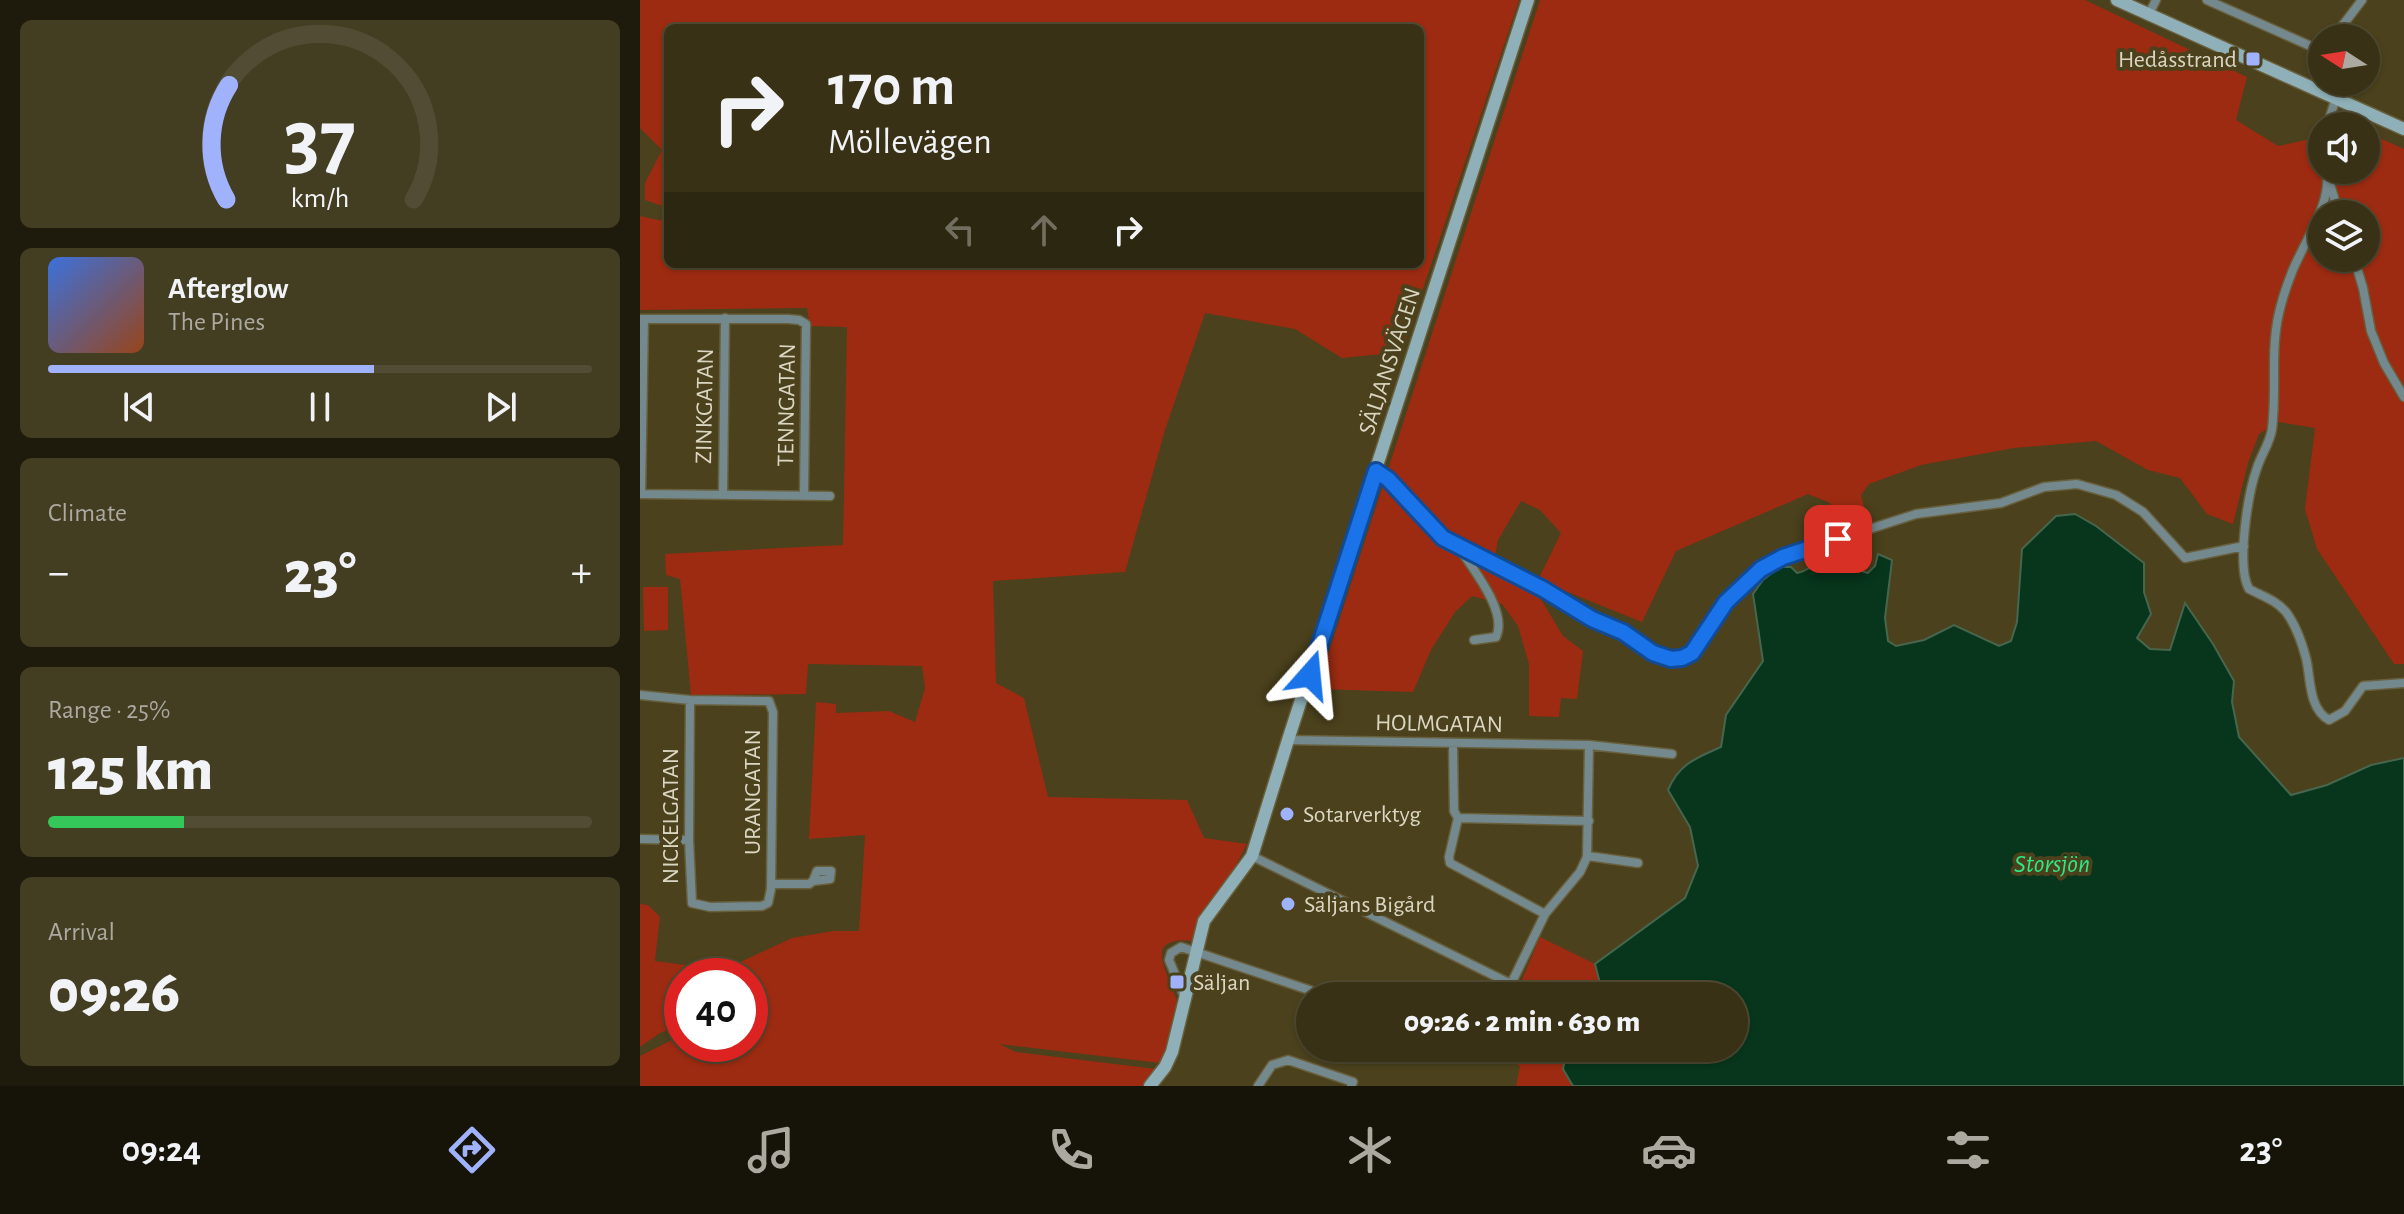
<!DOCTYPE html>
<meta charset="utf-8">
<style>
body{margin:0;font-family:"Alegreya Sans",sans-serif;background:#433d22;color:#f1f3f6;height:100vh;display:flex;flex-direction:column;font-size:30px;white-space:nowrap}
*{box-sizing:border-box;margin:0}
p{font-size:26px;color:#aba9a0}
.icon{flex:none;width:44px;height:44px;fill:none;stroke:currentColor;stroke-width:2;stroke-linecap:round;stroke-linejoin:round}
.map{position:relative;flex:1;overflow:hidden}
.side{display:flex;flex-direction:column;gap:20px;padding:20px;background:#1f1b0c;width:640px}
.side>*{flex:none}
.banner{position:absolute;left:24px;top:24px;width:760px;height:244px;border-radius:12px;box-shadow:0 2px 6px #0004,0 0 0 2px #524c34;background:#383115;color:#f1f3f6;overflow:hidden}
.needle{width:52px;rotate:282deg}
.buttons{position:absolute;left:1668px;top:24px;display:grid;gap:16px}
.buttons a{display:grid;place-items:center;width:72px;height:72px;border-radius:50%;background:#383115;box-shadow:0 2px 6px #0004,0 0 0 2px #524c34;font-size:40px}
.speed{position:absolute;left:24px;top:958px;display:flex;gap:16px;font-size:40px;font-weight:700;text-align:center}
.speed>*{display:grid;place-content:center;width:104px;height:104px;border-radius:50%;background:#383115;box-shadow:0 2px 6px #0004,0 0 0 2px #524c34;line-height:1}
.speed .limit{border:12px solid #d22;background:#fff;color:#111}
.pin{position:absolute;display:grid;place-items:center;width:68px;height:68px;color:#fff;margin:-34px;border-radius:16px;box-shadow:0 4px 12px #0006}
.me{position:absolute;width:88px;margin:-44px;rotate:18deg;stroke-linejoin:round;filter:drop-shadow(0 0 6px #0008)}
.turn{display:flex;align-items:center;gap:28px;height:168px;padding:0 32px;font-size:36px}
.turn .icon{width:104px;height:104px;stroke-width:2.5}
.turn b{display:block;font-size:56px;line-height:68px}
.lanes{display:flex;align-items:center;height:76px;padding:0 32px;background:#0003;justify-content:center;gap:40px;direction:ltr}
.lanes .off{opacity:.35}
.big{font-size:60px;font-weight:800;line-height:1.1}
.side .widget{flex:1;display:flex;flex-direction:column;justify-content:center;gap:12px;min-width:0;padding:0 28px;border-radius:12px;background:#433d22}
.side .dial{align-items:center;gap:0}
.dial svg{height:208px;overflow:visible;fill:none;stroke:#524c34;stroke-width:7;stroke-linecap:round;text-anchor:middle}
.dial text{fill:#f1f3f6;stroke:none}
.song{display:flex;align-items:center;gap:24px}
.cover{width:96px;height:96px;border-radius:12px;background:linear-gradient(135deg,hsl(220 70% 55%),hsl(20 70% 35%))}
.played{height:8px;border-radius:4px;background:linear-gradient(90deg,#a1b2fd 60%,#524c34 60%)}
.keys{display:flex;justify-content:space-around;direction:ltr}
.heat{display:flex;justify-content:space-between;align-items:center;font-size:44px;direction:ltr}
.charge{height:12px;border-radius:6px;background:linear-gradient(90deg,#34c759 25%,#524c34 0)}
.trip{position:absolute;left:656px;top:982px;width:452px;height:80px;border-radius:40px;background:#383115;box-shadow:0 2px 6px #0004,0 0 0 2px #524c34;font-weight:800;line-height:80px;text-align:center}
.dock{display:flex;height:128px;justify-content:space-around;align-items:center;background:#161408;color:#aba9a0}
.dock .icon{width:56px;height:56px}
.dock .selected{color:#a1b2fd}
.dock b{font-size:36px;color:#f1f3f6}
main{display:flex;flex:1;min-height:0}
.map>svg:first-child{display:block}
</style>
<main>
<section class="side">
<div class="widget dial"><svg viewBox="0 0 100 80">
<path d="M14 69A42 42 0 1 1 86 69"/>
<path d="M14 69A42 42 0 0 1 15 25" stroke="#a1b2fd"/>
<text x="50" y="56" font-size="32" font-weight="700">37</text>
<text x="50" y="72" font-size="11">km/h</text>
</svg></div>
<div class="widget">
<div class="song"><i class="cover"></i><div><b>Afterglow</b><p>The Pines</p></div></div>
<div class="played"></div>
<div class="keys"><svg class="icon" aria-label="previous" viewBox="0 0 24 24"><path d="M18 5L8 12l10 7zM5 5v14"/></svg><svg class="icon" aria-label="pause" viewBox="0 0 24 24"><path d="M8 5v14M16 5v14"/></svg><svg class="icon" aria-label="next" viewBox="0 0 24 24"><path d="M6 5l10 7-10 7zM19 5v14"/></svg></div>
</div>
<div class="widget"><p>Climate</p>
<div class="heat"><a>−</a><b class="big">23°</b><a>+</a></div>
</div>
<div class="widget"><p>Range · 25%</p><b class="big">125 km</b><div class="charge"></div></div>
<div class="widget"><p>Arrival</p><b class="big">09:26</b></div>
</section>
<div class="map">
<svg width="1764" height="1086" viewBox="0 0 1764 1086">
<rect width="100%" height="100%" fill="#4b411c"/>
<!-- green -->
<path fill="#9d2b11" fill-rule="evenodd" d="M0,0H879L762,352L702,358L655,329L565,313L525,430L485,572L353,581L356,683L384,698L408,797L547,800L564,838L607,844L592,873L562,914L551,941C497,936 534,980 537,1003C538,1014 525,1052 520,1063L359,1044L376,1052L516,1069L503,1086H0V1056L42,1035V1044H110V976H42V1025L20,1033L0,1047V904L8,905L20,917L15,961L83,970L152,938L193,931H219L225,835L169,839L176,702L196,704V713L249,711L275,722L285,688L282,666L168,664L166,694L51,695L40,579L26,575L25,554L203,545L207,327L170,326L167,308L0,310V216L28,222V264H780V28H28V208L5,200V183L22,150L0,128Z
M900,0H1445L1607,77L1596,120L1638,146L1671,139L1682,132V170H1726V132L1764,149V664H1754L1677,549L1665,509L1675,428L1638,422L1619,434L1608,463L1593,524L1567,514L1540,478L1508,470L1456,441L1374,448L1281,465L1229,484L1221,495L1227,519L1201,528L1190,503L1168,494L1036,551L1002,622L898,580L921,533L900,510L881,501L858,540L852,573L899,596L923,636L943,651L937,699L921,698L919,717L889,716V664L878,626L862,604L832,596L815,612L791,650L773,692L677,689ZM1682,214H1726V258H1682Z
M3,587H28V630L4,631Z
M900,937L955,964L962,991L958,996H875Z
M858,1048H924L925,1059L923,1069L933,1086H876L880,1066L857,1053Z"/>
<!-- water -->
<path fill="#07361c" stroke="#47664e" stroke-width="2" d="M1435,514L1456,526L1504,563V592L1511,614L1497,638L1510,649L1530,650L1545,603L1573,644L1594,681L1592,702L1599,737L1651,795L1687,785L1731,765L1764,758V1086H933L923,1069L925,1059L924,1048H1094V996H958L962,991L955,964L1045,898L1058,866L1050,827L1028,790C1039,764 1056,758 1081,747L1086,715L1123,661L1113,594L1123,580L1140,567H1151L1157,573C1170,571 1174,562 1185,560C1200,558 1215,570 1228,573L1235,566L1238,554L1252,560L1245,618L1248,641L1256,646L1284,640L1314,625L1359,646L1371,641L1377,622L1382,549L1416,516Z"/>
<g fill="none" stroke-linecap="round" stroke-linejoin="round">
<!-- street casing -->
<g stroke="#685f3d" stroke-width="11">
<path id="street" d="M1567,0L1675,48L1682,49
M1508,16L1516,0
M1693,38L1722,0
M1687,126L1696,98
M1686,170C1694,200 1663,244 1652,272C1647,285 1642,299 1639,313C1630,351 1637,390 1632,429C1630,443 1621,455 1617,468C1608,493 1596,566 1609,589C1622,596 1636,600 1646,612C1655,624 1662,643 1666,658C1671,678 1668,708 1689,720L1705,711L1723,686L1764,683
M1690,184L1699,214
M1714,258L1723,288L1731,331L1744,363L1764,397
M0,319H148L159,320L166,324L164,495
M736,471L748,479L803,538L903,589L952,619L983,632L1013,653L1031,659L1042,658L1052,653L1080,610L1102,585L1121,569L1143,557L1276,514L1361,503L1404,487L1437,484L1476,495L1503,512L1545,558L1604,546
M0,494L190,496
M1,494L4,319
M83,494L85,318
M820,549C834,571 868,612 856,637L834,640
M0,695L50,700L129,701L133,712L131,889L128,903L122,906L70,907L52,903L49,840L50,700
M648,740L949,745
M813,743L814,811L818,818L809,857L810,863L905,914
M818,818L949,821
M0,839L49,840
M612,856L871,984
M948,856L998,863
M132,884H169L173,881L190,879L191,871H177L173,881
M868,996L871,984L905,914L940,872L947,857L949,745L1032,754
M545,998L529,960L531,953L541,947L687,996
M834,1048L846,1051L851,1048
M618,1086L632,1065L648,1060L713,1082L711,1086"/>
</g>
<!-- secondary casing -->
<g stroke="#685f3d" stroke-width="15">
<path id="secondary" d="M1477,0L1764,129
M510,1086L525,1067L532,1052L564,921L612,856L648,740L888,0"/>
</g>
<!-- street -->
<use href="#street" stroke="#74898d" stroke-width="8"/>
<!-- secondary -->
<use href="#secondary" stroke="#8fb0b8" stroke-width="12"/>
</g>
<g fill="none" stroke-linecap="round" stroke-linejoin="round">
<!-- route casing -->
<g stroke="#114b97" stroke-width="20">
<path id="route" d="M670,675L736,471L748,479L803,538L903,589L952,619L983,632L1013,653L1031,659L1042,658L1052,653L1086,602L1121,569L1143,557L1198,539"/>
</g>
<!-- route -->
<use href="#route" stroke="#1a73e8" stroke-width="14"/>
</g>
<!-- markers -->
<g fill="#a1b2fd" stroke="#4b411c" stroke-width="3">
<rect x="1605" y="51" width="16" height="16" rx="4"/>
<circle cx="647" cy="814" r="8"/>
<circle cx="648" cy="904" r="8"/>
<rect x="529" y="974" width="16" height="16" rx="4"/>
</g>
<g text-anchor="middle" stroke-width="8" stroke-linejoin="round" paint-order="stroke">
<!-- poi labels -->
<g font-size="24" fill="#dbd6c2" stroke="#4b411c" text-anchor="start">
<text x="1597" y="67" text-anchor="end">Hedåsstrand</text>
<text x="663" y="822">Sotarverktyg</text>
<text x="664" y="912">Säljans Bigård</text>
<text x="553" y="990">Säljan</text>
</g>
<!-- street labels -->
<g font-size="24" fill="#dbd6c2" stroke="#4b411c">
<text transform="translate(749 361) rotate(-72)" y="8">SÄLJANSVÄGEN</text>
<text transform="translate(146 405) rotate(-89)" y="8">TENNGATAN</text>
<text transform="translate(64 406) rotate(-89)" y="8">ZINKGATAN</text>
<text transform="translate(799 723) rotate(1)" y="8">HOLMGATAN</text>
<text transform="translate(112 792) rotate(-90)" y="8">URANGATAN</text>
<text transform="translate(30 816) rotate(-90)" y="8">NICKELGATAN</text>
</g>
<!-- water labels -->
<g font-size="26" font-style="italic" fill="#2be986" stroke="#4b411c">
<text x="1412" y="872">Storsjön</text>
</g>
</g>
</svg>
<div class="buttons">
<a><svg class="needle" viewBox="-14 -14 28 28"><path d="M0-13l5 13h-10z" fill="#e53935"/><path d="M0 13l5-13h-10z" fill="#aba9a0"/></svg></a>
<a><svg class="icon" aria-label="sound" viewBox="0 0 24 24"><path d="M4 9h4l5-4v14l-5-4H4zM17 9q2 3 0 6"/></svg></a>
<a><svg class="icon" aria-label="layers" viewBox="0 0 24 24"><path d="M12 4l9 5-9 5-9-5zM3 14l9 5 9-5"/></svg></a>
</div>
<div class="speed"><div class="limit">40</div></div>
<div class="pin" style="left:1198px;top:539px;background:#d93025"><svg class="icon" aria-label="arrive" viewBox="0 0 24 24"><path d="M6 21V4h12l-3 4 3 4H6"/></svg></div>
<svg class="me" style="left:670px;top:675px" viewBox="-20 -20 40 40"><path d="M0-17L14 15 0 8-14 15z" fill="#1a73e8" stroke="#fff" stroke-width="4"/></svg>
<div class="trip">09:26 · 2 min · 630 m</div>
<div class="banner">
<div class="turn"><svg class="icon" aria-label="right" viewBox="0 0 24 24"><path d="M7 20v-9h11M14 6l5 5-5 5"/></svg><div><b>170 m</b>Möllevägen</div></div>
<div class="lanes"><svg class="icon off" aria-label="left" viewBox="0 0 24 24"><path d="M17 20v-9H6M10 6l-5 5 5 5"/></svg><svg class="icon off" aria-label="ahead" viewBox="0 0 24 24"><path d="M12 20V5M6 11l6-6 6 6"/></svg><svg class="icon" aria-label="right" viewBox="0 0 24 24"><path d="M7 20v-9h11M14 6l5 5-5 5"/></svg></div>
</div>
</div>
</main>
<nav class="dock">
<b>09:24</b>
<svg class="icon selected" aria-label="directions" viewBox="0 0 24 24"><path d="M12 3l9 9-9 9-9-9zM9 14v-3h6M13 9l2 2-2 2"/></svg>
<svg class="icon" aria-label="music" viewBox="0 0 24 24"><path d="M9 18V5l10-2v13"/><circle cx="6" cy="18" r="3"/><circle cx="16" cy="16" r="3"/></svg>
<svg class="icon" aria-label="phone" viewBox="0 0 24 24"><path d="M5 4h4l2 5-3 2q2 4 5 5l2-3 5 2v4C11 20 4 13 5 4z"/></svg>
<svg class="icon" aria-label="climate" viewBox="0 0 24 24"><path d="M12 3v18M4 7l16 10M4 17L20 7"/></svg>
<svg class="icon" aria-label="car" viewBox="0 0 24 24"><path d="M5 17H2v-5l4-1 3-4h7l3 4 3 1v5h-3M9 17h6M6 11h13"/><circle cx="7" cy="17" r="2"/><circle cx="17" cy="17" r="2"/></svg>
<svg class="icon" aria-label="filters" viewBox="0 0 24 24"><path d="M4 7h16M4 17h16"/><circle cx="9" cy="7" r="2"/><circle cx="15" cy="17" r="2"/></svg>
<b>23°</b>
</nav>
